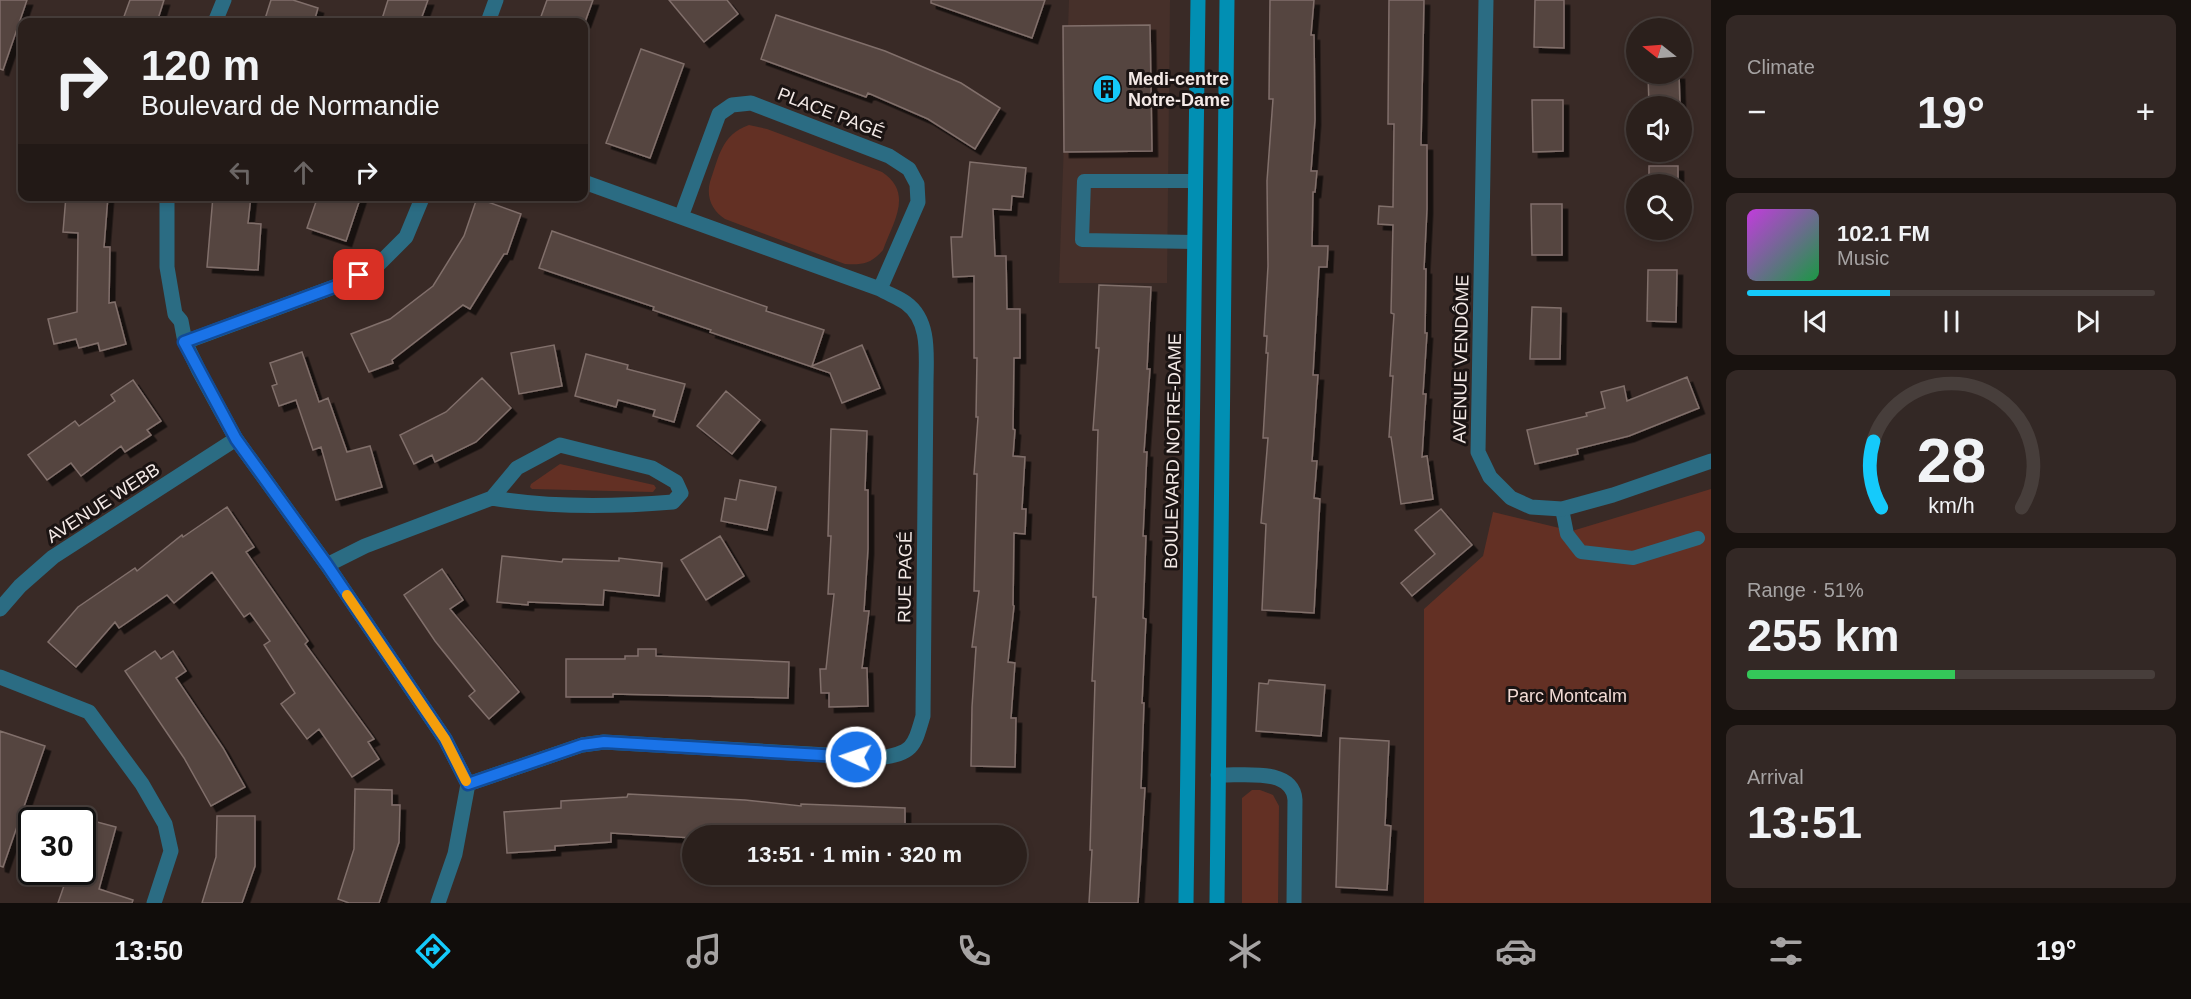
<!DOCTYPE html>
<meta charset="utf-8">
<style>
body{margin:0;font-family:Helvetica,sans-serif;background:#332825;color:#f1f3f6;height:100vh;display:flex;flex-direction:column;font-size:22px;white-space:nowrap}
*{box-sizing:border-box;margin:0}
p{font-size:20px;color:#a6a3a3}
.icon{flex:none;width:33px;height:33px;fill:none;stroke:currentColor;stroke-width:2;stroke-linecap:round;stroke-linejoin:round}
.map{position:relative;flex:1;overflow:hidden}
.sheet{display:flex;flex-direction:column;gap:15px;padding:15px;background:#18120f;width:480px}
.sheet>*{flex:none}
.hud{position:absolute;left:18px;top:18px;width:570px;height:183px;border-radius:12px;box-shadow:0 3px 9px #0003,0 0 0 2px #473e3b;background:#2b201c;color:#f1f3f6;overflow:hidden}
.needle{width:39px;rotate:287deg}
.controls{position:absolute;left:1626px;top:18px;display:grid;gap:12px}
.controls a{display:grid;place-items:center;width:66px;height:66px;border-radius:50%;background:#2b201c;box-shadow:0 3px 9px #0003,0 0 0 2px #473e3b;font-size:30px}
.speed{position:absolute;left:18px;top:807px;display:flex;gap:12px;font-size:30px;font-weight:700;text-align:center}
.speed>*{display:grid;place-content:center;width:78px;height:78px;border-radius:50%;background:#2b201c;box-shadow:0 3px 9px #0003,0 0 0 2px #473e3b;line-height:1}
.speed .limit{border:3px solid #111;border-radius:9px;background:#fff;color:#111}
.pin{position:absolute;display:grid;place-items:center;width:51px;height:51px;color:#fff;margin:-26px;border-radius:12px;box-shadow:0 3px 9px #0006}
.me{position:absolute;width:66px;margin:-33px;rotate:273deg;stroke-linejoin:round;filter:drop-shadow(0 0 4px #0008)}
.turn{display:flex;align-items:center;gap:21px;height:126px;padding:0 24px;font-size:27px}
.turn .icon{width:78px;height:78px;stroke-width:2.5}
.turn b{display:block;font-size:42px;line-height:51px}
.lanes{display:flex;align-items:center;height:57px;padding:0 24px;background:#0003;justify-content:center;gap:30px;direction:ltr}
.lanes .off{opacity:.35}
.big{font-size:45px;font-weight:700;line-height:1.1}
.sheet .tile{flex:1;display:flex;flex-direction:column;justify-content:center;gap:9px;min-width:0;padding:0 21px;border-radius:12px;background:#332825}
.sheet .dial{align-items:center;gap:0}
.dial svg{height:156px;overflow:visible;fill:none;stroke:#473e3b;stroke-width:7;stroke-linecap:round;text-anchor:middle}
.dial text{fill:#f1f3f6;stroke:none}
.song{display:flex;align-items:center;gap:18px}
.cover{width:72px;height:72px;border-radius:9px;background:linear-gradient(135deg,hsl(290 70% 55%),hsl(140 70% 35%))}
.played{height:6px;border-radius:3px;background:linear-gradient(90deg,#15cafb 35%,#473e3b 35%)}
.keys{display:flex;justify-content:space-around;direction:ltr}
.heat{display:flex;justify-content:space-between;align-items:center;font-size:33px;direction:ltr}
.charge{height:9px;border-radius:4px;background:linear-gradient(90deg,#34c759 51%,#473e3b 0)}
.trip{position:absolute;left:682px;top:825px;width:345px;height:60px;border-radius:30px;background:#2b201c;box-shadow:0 3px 9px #0003,0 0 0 2px #473e3b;font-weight:700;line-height:60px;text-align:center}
.dock{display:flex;height:96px;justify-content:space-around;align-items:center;background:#110d0b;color:#a6a3a3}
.dock .icon{width:42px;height:42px}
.dock .on{color:#15cafb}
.dock b{font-size:27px;color:#f1f3f6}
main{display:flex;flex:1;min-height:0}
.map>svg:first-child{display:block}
</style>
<main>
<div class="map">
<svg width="1711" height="903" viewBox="0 0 1711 903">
<defs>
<filter id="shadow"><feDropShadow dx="5.5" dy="5.5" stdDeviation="0" flood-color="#0009"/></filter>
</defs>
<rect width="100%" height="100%" fill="#392a26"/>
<!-- built -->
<path fill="#46302a" d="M1069,0H1170L1167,283H1059Z"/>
<!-- green -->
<path fill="#633024" d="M749,125L767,129L882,172C914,193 893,222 883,250C871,264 862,265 845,264L725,219C712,211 706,197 710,182C719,157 721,135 749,125Z
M560,464L654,485L656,488L653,492L532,489L530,487L531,484Z
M1711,489V903H1424V609L1483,556L1493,512L1572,531Z
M1252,790H1260L1273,795L1279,806L1278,903H1242V798Z"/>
<!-- building -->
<path fill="#554541" stroke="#816f6b" stroke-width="1.5" filter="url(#shadow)" d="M0,0H27L3,70L0,69Z
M130,0H164L157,22H122Z
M271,0H293L318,8L314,22H264Z
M388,0H428L420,22H381Z
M547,0H593L585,22H539Z
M669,0H727L738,14L704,42Z
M931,0H1045L1032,38L931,3Z
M1270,0H1314L1311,35H1314L1315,120L1311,171H1317L1315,192H1313L1312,246H1328L1327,267H1319L1313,375H1318L1312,461H1317L1314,498L1320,499L1314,613L1262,610L1266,524L1261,523L1268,438H1263L1268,353H1266L1267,336H1264L1268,266L1267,181L1273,99H1269Z
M1389,0H1424L1421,145H1427V209L1424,269H1426L1425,333H1427L1423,394H1426L1422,457L1427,456L1433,499L1401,504L1391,437H1389L1393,376H1390L1394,314L1391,313L1393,225L1378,224L1379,206L1393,207L1394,124H1388Z
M1535,0H1564V48L1534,47Z
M776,15L885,51L961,83L1000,108L975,149L928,119L868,93L866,97L761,59Z
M1150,25L1152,151L1064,152L1063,26Z
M641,49L684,64L650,158L606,143Z
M1648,74H1679L1680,106H1649Z
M1532,100H1563V151L1533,152Z
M970,162L1026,168L1023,197L1012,196L1011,210L993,209L995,256H1006L1007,309H1020V358H1014L1013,429L1015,430L1013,456L1025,457L1022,509H1026L1025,534L1014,533L1013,605L1014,606L1008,662L1015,663L1011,718H1016L1015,767L971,766L972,707L976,647H972L979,591H974L977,474H974L978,417H976L977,358H974V276L953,277L951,237H962Z
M1649,166H1678V184H1649Z
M66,196H108L104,247H110L109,303L115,302L126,344L100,351L98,343L79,348L76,339L54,344L48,319L77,312L78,233L63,232Z
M213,196H251L248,223L261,224L258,270L207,267Z
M318,196H361L346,241L307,228Z
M477,198L521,214L507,254H504L470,309L463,305L392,360L393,363L369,372L351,334L390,319L433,286L464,236Z
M1531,204H1562V255H1532Z
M552,231L767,307L766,311L824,330L812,366L862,345L880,388L842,403L830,373L710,332L711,330L653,310L654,307L539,268Z
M1648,270H1677L1676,322L1647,321Z
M1099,285L1151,287L1147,369H1150L1144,452H1147L1143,536H1146L1143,618L1146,619L1142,703H1144L1141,788H1145L1138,903H1089L1092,850H1090L1095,681H1092L1096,597H1093L1098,430H1093L1099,348H1096Z
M1532,307L1561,308L1560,359H1530Z
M554,345L562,386L519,394L511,353Z
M302,352L319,402L328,398L347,452L370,446L382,487L336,500L321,447L313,450L296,400L279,406L272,386L277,384L270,363Z
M586,354L628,365L627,369L685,384L674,422L653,416L655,410L618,400L616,407L575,396Z
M1687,377L1699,408L1629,436L1577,449L1578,454L1535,464L1527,430L1587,416L1586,413L1605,408L1601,392L1624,386L1627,401Z
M482,378L511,408L476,442L435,462L432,455L414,464L400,435L446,412Z
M133,380L161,421L147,430L151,435L125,452L121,446L81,476L71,463L47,480L28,455L75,421L79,426L115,401L111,395Z
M726,391L760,420L732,454L697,426Z
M831,429L867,431L865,490H868V549L864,611H869L862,668H867L868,706L829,707V693H821L820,669H826L834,594H828L831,536H828Z
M740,480L776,487L767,530L721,521L725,498L736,500Z
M227,507L254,547L246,552L308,641L305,644L374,739L368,742L379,759L352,777L319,729L307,739L281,704L295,693L264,645L270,641L250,613L244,617L212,572L174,603L167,595L119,628L115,622L76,667L48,642L78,607L135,568L137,571L182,535L183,537Z
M1441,509L1472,545L1412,596L1401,583L1435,554L1415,530Z
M720,536L744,576L706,600L681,560Z
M502,556L562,562L563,559L619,561V558L662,563L659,596L604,590L603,605L528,602V605L497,602Z
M442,569L463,600L450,609L519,692L489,719L469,696L475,691L435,641L404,595Z
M638,649H656V656L789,662L788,698L613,694V697H566V659H625V656H638Z
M155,651L161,659L173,651L186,671L176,678L223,748L245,787L211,806L184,758L125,671Z
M1269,680L1325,685L1321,736L1256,731L1259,683L1268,684Z
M0,731L45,746L3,867L0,866Z
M1340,738L1389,741L1385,825L1391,826L1387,890L1336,887Z
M355,789L392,790V805H400L399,842L379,903H349L338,899L354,849Z
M628,794L745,800L801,806V804L905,808V836H693V838L611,833V842L555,846V850L507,853L504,812L561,808V801L627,797Z
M217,816H255V866L242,903H202L216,857Z
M82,818L116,827L99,889L133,900L132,903H58L67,877L82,883Z"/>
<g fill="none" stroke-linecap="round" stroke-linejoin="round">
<!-- lane -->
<path stroke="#2b6c83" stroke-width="14" d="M1194,242L1082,240L1084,181H1196
M1562,509L1567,534L1581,552L1633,558L1698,538"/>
<!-- street -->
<path stroke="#2b6c83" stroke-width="15" d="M1486,0L1478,452L1490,477L1511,498L1531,507L1562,509L1613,495L1711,461
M215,22L224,0
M488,22L496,0
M167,196V267L175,314L181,321L185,342L199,371L236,439L327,565L445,739L468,784L455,854L438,903
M681,217L719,114L732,105L751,103L889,156L909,169L917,184L918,202L880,289
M185,342L342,284L376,267L406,237L423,196
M327,565L365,546L492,498L517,468L560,445L652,468L676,482L681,493L673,502C612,507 552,508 492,498
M0,609L20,586L53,557L236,439
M0,677L89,712L142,784L165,824L171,851L154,903
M1218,775C1242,776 1293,767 1295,800L1294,903
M468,784L582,745L604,742L879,758C913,753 914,747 923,716L926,384C926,357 931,321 906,303C898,297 888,294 880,289L584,182"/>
<!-- secondary -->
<path stroke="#018fb3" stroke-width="15" d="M1186,903L1198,0
M1217,903L1227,0"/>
</g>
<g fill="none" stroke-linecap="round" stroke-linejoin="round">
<!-- route casing -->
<g stroke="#114b97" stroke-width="15">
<path id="route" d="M359,275L342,284L184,342L236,439L327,565L445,739L468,784L582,745L604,742L856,757"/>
</g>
<!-- route -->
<use href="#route" stroke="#1a73e8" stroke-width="10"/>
<!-- slow -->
<path stroke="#f59e0b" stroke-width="10" d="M347,595L445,739L466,781"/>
</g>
<!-- icons -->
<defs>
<g id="building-disc" transform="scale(1.5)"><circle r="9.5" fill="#15cafb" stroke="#1b1413"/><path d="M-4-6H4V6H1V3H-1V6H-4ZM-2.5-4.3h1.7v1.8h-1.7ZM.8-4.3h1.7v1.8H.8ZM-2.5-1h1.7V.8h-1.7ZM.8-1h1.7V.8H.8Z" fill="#111"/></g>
</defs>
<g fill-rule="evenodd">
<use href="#building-disc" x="1107" y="89"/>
</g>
<g text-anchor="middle" stroke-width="6" stroke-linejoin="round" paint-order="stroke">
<!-- poi labels -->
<g font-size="18" font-weight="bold" fill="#f4eae7" stroke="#1b1413" text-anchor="start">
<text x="1128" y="85">Medi-centre<tspan x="1128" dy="21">Notre-Dame</tspan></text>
</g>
<!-- street labels -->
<g font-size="18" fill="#f4eae7" stroke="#1b1413">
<text transform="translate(831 113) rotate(21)" y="6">PLACE PAGÉ</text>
<text transform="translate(1461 359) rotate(-89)" y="6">AVENUE VENDÔME</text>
<text transform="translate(1173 451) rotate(-89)" y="6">BOULEVARD NOTRE-DAME</text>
<text transform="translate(103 503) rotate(-33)" y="6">AVENUE WEBB</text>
<text transform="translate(905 577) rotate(-89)" y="6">RUE PAGÉ</text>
</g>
<!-- park labels -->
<g font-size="18" fill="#f2dbd5" stroke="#1b1413">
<text x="1567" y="702">Parc Montcalm</text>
</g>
</g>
</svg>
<div class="controls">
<a><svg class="needle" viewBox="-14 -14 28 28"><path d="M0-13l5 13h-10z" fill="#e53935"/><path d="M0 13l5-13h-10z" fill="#a6a3a3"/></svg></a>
<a><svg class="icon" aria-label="sound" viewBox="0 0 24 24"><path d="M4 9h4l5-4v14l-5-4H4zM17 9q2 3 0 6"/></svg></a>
<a><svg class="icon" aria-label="search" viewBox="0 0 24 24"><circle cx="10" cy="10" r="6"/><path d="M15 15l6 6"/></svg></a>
</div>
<div class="speed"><div class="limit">30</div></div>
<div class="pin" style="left:359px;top:275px;background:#d93025"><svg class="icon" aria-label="arrive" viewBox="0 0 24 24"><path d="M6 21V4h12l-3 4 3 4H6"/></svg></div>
<svg class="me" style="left:856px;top:757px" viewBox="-20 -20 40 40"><circle r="17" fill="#1a73e8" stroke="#fff" stroke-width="3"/><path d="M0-11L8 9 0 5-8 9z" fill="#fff"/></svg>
<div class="trip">13:51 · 1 min · 320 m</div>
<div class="hud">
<div class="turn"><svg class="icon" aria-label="right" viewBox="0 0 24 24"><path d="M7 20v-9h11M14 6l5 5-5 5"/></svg><div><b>120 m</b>Boulevard de Normandie</div></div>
<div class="lanes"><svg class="icon off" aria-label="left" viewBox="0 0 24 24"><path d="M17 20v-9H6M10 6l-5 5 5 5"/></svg><svg class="icon off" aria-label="ahead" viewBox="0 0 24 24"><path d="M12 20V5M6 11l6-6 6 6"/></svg><svg class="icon" aria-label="right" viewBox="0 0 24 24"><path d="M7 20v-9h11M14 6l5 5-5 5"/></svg></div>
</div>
</div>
<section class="sheet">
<div class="tile"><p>Climate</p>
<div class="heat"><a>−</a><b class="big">19°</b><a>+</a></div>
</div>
<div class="tile">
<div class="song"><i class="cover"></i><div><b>102.1 FM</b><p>Music</p></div></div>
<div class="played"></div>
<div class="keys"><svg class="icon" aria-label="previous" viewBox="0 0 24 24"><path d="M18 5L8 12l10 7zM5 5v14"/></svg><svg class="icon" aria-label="pause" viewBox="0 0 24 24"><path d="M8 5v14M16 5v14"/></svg><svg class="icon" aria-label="next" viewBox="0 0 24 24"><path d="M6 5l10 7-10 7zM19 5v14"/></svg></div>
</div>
<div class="tile dial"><svg viewBox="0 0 100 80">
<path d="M14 69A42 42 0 1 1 86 69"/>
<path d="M14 69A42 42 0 0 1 10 35" stroke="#15cafb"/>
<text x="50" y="56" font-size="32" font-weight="700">28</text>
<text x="50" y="72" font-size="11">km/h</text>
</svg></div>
<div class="tile"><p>Range · 51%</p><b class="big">255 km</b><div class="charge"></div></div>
<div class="tile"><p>Arrival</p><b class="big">13:51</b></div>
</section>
</main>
<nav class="dock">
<b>13:50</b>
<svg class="icon on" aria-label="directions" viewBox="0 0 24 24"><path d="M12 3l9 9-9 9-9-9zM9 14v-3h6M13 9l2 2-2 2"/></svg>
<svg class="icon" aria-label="music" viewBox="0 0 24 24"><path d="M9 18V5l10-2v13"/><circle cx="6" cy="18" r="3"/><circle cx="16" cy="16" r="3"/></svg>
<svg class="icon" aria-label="phone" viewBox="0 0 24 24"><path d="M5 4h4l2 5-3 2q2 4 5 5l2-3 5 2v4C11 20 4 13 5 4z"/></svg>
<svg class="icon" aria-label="climate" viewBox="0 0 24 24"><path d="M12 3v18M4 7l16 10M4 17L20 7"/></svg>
<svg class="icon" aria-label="car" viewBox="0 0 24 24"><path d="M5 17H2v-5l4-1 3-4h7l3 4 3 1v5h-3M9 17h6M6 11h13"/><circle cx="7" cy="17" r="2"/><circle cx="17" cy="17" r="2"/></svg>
<svg class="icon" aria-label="filters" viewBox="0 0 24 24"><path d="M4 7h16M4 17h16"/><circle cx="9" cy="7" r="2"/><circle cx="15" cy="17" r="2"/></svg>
<b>19°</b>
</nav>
